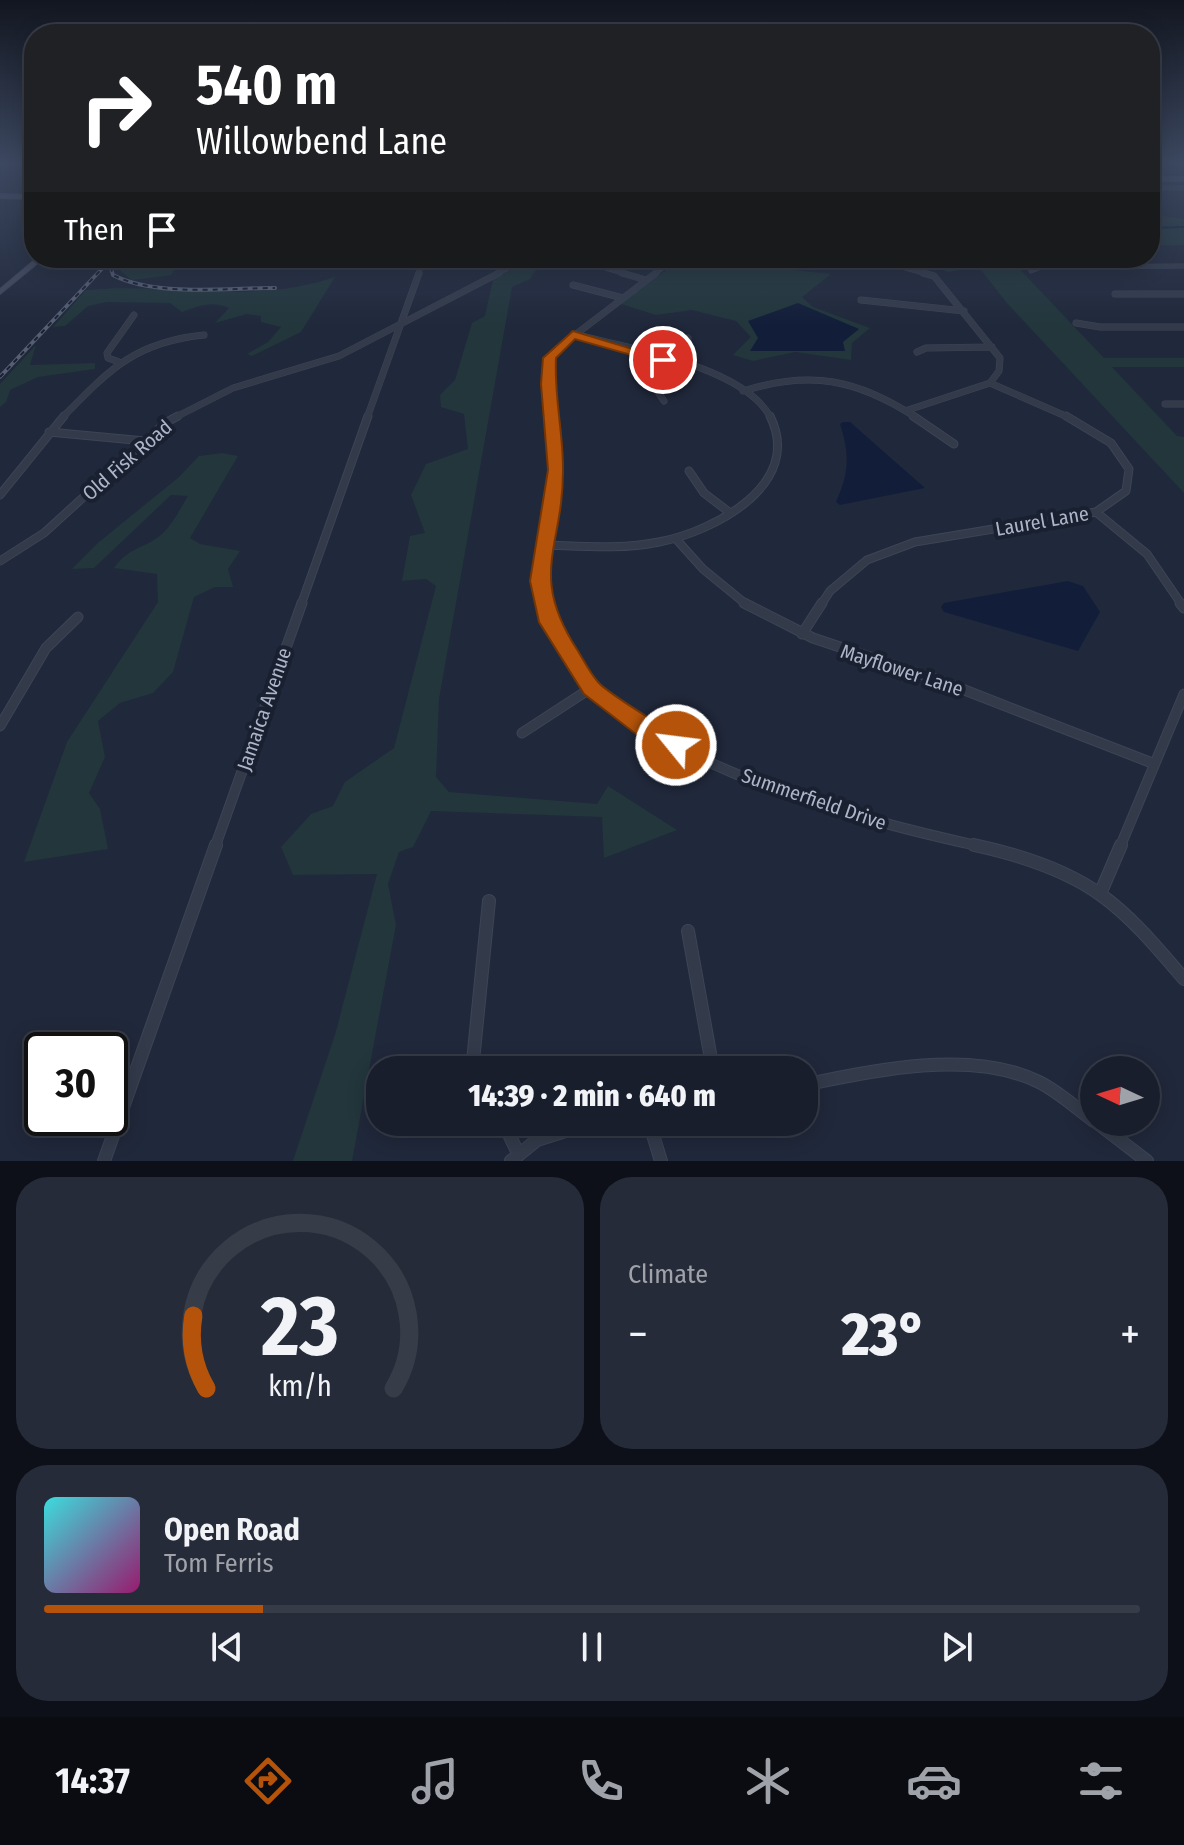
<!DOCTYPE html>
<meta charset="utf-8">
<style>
body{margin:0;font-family:"Fira Sans Condensed",sans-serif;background:#252b38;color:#f1f3f6;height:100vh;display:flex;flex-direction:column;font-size:30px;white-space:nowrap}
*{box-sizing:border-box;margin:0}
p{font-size:26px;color:#9fa2a9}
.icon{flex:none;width:44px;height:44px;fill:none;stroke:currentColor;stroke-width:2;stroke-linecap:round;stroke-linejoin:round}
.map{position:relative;height:1161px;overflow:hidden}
.side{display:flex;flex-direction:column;gap:16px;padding:16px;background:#0d1018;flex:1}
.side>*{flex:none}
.hud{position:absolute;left:24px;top:24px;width:1136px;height:244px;border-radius:32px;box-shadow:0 4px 20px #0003,0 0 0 2px #363c48;background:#202124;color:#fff;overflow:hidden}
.needle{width:52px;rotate:274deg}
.buttons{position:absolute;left:1080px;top:1056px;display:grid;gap:16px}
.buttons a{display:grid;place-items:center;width:80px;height:80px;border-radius:50%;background:#181e2c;box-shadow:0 4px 20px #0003,0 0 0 2px #363c48;font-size:40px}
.speed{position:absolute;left:24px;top:1032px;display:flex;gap:16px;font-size:40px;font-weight:700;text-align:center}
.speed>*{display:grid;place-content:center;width:104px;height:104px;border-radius:50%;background:#181e2c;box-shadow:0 4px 20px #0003,0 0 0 2px #363c48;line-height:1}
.speed .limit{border:4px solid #111;border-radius:12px;background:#fff;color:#111}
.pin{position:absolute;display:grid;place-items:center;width:68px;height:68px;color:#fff;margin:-34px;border:4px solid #fff;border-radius:50%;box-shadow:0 2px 8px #0007}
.me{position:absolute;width:88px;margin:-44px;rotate:299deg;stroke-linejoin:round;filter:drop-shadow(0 0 6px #0008)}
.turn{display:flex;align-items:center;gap:28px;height:168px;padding:0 40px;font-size:36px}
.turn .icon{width:104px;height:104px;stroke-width:2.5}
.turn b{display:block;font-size:56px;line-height:68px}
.then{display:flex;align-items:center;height:76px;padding:0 40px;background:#0003;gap:16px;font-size:30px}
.big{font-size:60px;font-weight:800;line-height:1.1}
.side .card{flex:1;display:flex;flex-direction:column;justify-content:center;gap:12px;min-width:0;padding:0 28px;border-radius:32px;background:#252b38}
.side .dial{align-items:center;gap:0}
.dial svg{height:208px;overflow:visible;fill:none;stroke:#363c48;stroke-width:7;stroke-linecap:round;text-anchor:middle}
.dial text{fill:#f1f3f6;stroke:none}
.song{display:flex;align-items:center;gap:24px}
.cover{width:96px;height:96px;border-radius:12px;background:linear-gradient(135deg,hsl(180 70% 55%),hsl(320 70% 35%))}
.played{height:8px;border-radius:4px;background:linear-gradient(90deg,#b45309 20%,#363c48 20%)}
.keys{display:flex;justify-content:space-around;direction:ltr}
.heat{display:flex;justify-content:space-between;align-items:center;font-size:44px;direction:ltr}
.side .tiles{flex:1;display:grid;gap:16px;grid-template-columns:1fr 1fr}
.card:last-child{grid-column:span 2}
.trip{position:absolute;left:366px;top:1056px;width:452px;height:80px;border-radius:32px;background:#181e2c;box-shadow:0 4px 20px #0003,0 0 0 2px #363c48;font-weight:800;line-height:80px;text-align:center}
.menu{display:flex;height:128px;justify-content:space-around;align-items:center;background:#0a0c12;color:#9fa2a9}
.menu .icon{width:56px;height:56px}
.menu .current{color:#b45309}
.menu b{font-size:36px;color:#f1f3f6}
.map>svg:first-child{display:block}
</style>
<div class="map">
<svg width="1184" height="1161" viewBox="0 0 1184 1161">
<rect width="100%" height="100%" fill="#20283b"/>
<!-- green -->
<path fill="#22363c" d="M1150,214L1184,219V245L1150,246Z
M119,258H175L177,264L171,275L132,280L117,268Z
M531,258H571L535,271L530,279L512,287L439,699L436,777L449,792L597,804L608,786L677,830L604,858L602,817L431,811L413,847L399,852L388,884L396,925L352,1161H293L335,1035L377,874L293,875L281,847L311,814L333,806L345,782L394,748L436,586L426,579L402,581L410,536L425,533L411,495L426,464L468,449L464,414L441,407L440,395L455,380L472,323L485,316L493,280Z
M682,258H713L718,262L831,274L802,297L813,307L870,328L852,343L851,360L795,352L753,361L733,355L751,337L736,321L692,310L656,315L621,304Z
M858,258H1009L1104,358H1184V367H1112L1177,436L1184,437V493L1006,302L978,266L948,272L935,266L927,271L908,264Z
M335,277L301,332L252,356L247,354L268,342L281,327L261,322V316L247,314L215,323L229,308C213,300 197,306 182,312L170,303L107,302L88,306L65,326L53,327L86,290C172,282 249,306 335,277Z
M36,345L30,365L95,363V369L38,377L10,390L6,402L0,407V384Z
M222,453L238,456L190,538L200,544L240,551L228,569L233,587H215L194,597L173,672L153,693L120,703L98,721L105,757L89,793L100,809L108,849L24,862L67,742L158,602L157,574L114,568C130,546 143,550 162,534C172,525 181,508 188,496L171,495L94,568L72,569L99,542L179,477L199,456Z"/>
<!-- water -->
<path fill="#121e39" d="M798,303L859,329L843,342L845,351H750L758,338L748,321Z
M843,422H850L925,488L840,505L836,502C849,473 850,455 840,424Z
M1068,581L1083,586L1100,612L1078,651L944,612L941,607L944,603Z"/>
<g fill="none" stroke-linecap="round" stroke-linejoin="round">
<!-- stream -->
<path stroke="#121e39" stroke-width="2" d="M1150,228L1184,227"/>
<!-- street-far4 casing -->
<g stroke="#3d4455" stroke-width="5">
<path id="street-far4" d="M1150,188H1184
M591,258L606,268L629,275
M839,258L899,266L930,275
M1031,271L1041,267L1184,266
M418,275L424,258
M495,275L528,258
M653,275L676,258"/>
</g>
<!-- street-far3 casing -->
<g stroke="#3d4455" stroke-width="7">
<path id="street-far3" d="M622,273L646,280
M573,285L623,298
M1115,294H1184
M861,300L964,311
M1076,323L1100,327H1184
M573,334C626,348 743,365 771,418
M917,352L926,348L992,347
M119,362L108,358L107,353L134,315
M990,383L1070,418
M743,391C811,370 857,379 917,418
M664,401L651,382V375L688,338
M1165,404H1184
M908,410L990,383L999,371L1000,358L934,276L923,273
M62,418C108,371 134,342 204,335
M174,418L233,388L339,356L499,273
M367,418L419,273
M551,418L547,366L558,348L656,273"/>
</g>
<!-- street-far2 casing -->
<g stroke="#3d4455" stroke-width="9">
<path id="street-far2" d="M913,416L954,444
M49,432L145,441
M689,471L704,493L729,512
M0,495L64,416
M1096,512L1147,554L1182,605
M676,539L703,569L747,605
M542,545C581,546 620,550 659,542C715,531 804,484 770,416
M0,561L44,533L165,423L178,416
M301,605L368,416
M545,605L539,581L555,470L551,416
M821,605L830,591L867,560L915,542L1096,512L1126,491L1129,469L1111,443L1066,416"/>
</g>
<!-- street-far1 casing -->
<g stroke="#3d4455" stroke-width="11">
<path id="street-far1" d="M544,603C551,631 571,666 591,688C598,696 611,703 620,710C713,781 869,822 983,847
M744,603L813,638L944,682L1152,763
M1180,603L1184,608
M802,634L822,603
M0,726L46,648L78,617
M522,733L591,688
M215,847L302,603
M1120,847L1184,694"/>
</g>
<!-- street casing -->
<g stroke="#3d4455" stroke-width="14">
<path id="street" d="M974,845C1016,854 1065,869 1101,895C1132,917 1159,950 1184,979
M1100,894L1121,845
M688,931L713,1070
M477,1070L473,1061L489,901
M804,1085C873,1070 973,1049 1039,1082C1059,1092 1076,1108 1094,1121
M503,1122L517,1151
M649,1122L661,1161
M1096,1122L1147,1161
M104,1161L216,845
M511,1161L537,1140L594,1122"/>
</g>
<!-- secondary casing -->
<g stroke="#3d4455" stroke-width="2">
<path id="secondary" d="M1150,177H1184V181H1150Z
M0,194L34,195V199L0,198Z
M37,258H44L0,294V289Z"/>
</g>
<!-- street-far4 -->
<use href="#street-far4" stroke="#333b4b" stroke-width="4"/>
<!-- street-far3 -->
<use href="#street-far3" stroke="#333b4b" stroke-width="6"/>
<!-- street-far2 -->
<use href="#street-far2" stroke="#333b4b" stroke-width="7"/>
<!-- street-far1 -->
<use href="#street-far1" stroke="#333b4b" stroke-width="9"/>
<!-- street -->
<use href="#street" stroke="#333b4b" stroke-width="12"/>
<!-- secondary -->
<use href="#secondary" fill="#41495f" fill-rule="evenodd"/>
<!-- rail casing -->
<g stroke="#555e73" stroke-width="4">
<path id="rail" d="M114,258L110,265L113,275C155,297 227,288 275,288
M0,377L112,258"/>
</g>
<!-- rail -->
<use href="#rail" stroke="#192030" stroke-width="2" stroke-dasharray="5" stroke-linecap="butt"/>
</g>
<!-- sky -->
<linearGradient id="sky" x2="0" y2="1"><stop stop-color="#121620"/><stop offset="0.5" stop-color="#3c4860"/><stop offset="1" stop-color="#3c4860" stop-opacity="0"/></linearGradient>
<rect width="1184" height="326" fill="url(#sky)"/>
<!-- route -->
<path fill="#b45309" stroke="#753606" stroke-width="2" d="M573,331L669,360L663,364L575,339L556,358C554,396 563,431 563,468C564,548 527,573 578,651C584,661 590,673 598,682C613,699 682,735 687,745L683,751L676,754L645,741L584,694L539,622L530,581L548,470L541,384L543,358Z"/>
<g text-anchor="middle" stroke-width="8" stroke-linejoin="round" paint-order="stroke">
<!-- street labels -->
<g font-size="20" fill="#aeb5c8" stroke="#192030">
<text transform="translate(127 460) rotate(-41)" y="7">Old Fisk Road</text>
<text transform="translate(1042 521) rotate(-10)" y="7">Laurel Lane</text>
<text transform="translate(902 670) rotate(18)" y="7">Mayflower Lane</text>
<text transform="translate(264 709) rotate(-71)" y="7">Jamaica Avenue</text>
<text transform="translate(814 799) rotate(19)" y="7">Summerfield Drive</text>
</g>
</g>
</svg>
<div class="buttons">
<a><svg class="needle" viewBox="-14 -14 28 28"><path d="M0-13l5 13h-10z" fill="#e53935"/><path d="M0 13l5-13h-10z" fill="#9fa2a9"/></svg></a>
</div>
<div class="speed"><div class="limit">30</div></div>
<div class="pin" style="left:663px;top:360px;background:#d93025"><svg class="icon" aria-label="arrive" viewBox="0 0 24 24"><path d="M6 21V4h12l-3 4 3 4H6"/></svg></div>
<svg class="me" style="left:676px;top:745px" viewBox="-20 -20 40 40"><circle r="17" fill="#b45309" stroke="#fff" stroke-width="3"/><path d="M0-11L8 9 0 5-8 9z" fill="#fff"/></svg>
<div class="trip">14:39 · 2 min · 640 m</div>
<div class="hud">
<div class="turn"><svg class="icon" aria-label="right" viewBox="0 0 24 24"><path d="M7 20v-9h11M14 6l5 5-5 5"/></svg><div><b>540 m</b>Willowbend Lane</div></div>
<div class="then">Then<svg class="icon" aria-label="arrive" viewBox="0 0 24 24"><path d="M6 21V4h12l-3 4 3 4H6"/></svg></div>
</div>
</div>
<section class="side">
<div class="tiles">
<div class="card dial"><svg viewBox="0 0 100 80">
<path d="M14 69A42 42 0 1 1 86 69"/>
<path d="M14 69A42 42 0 0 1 9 41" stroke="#b45309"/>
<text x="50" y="56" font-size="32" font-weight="700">23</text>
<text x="50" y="72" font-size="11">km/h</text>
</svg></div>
<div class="card"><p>Climate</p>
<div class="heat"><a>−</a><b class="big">23°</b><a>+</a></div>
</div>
<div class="card">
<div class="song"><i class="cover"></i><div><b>Open Road</b><p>Tom Ferris</p></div></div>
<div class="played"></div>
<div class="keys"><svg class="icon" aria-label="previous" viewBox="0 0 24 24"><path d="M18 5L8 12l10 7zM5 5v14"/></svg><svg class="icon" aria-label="pause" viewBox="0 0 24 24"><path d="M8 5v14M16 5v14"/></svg><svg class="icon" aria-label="next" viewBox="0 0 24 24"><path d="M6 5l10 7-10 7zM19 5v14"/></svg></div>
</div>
</div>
</section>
<nav class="menu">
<b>14:37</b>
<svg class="icon current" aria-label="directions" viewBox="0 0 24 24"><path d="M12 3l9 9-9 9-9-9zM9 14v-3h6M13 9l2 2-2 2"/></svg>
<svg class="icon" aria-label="music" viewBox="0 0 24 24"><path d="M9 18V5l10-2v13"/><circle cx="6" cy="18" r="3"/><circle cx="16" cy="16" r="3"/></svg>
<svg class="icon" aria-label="phone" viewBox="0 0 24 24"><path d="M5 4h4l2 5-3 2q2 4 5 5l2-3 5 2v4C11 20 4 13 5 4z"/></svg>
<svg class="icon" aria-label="climate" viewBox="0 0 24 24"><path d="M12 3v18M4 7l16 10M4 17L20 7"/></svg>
<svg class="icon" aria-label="car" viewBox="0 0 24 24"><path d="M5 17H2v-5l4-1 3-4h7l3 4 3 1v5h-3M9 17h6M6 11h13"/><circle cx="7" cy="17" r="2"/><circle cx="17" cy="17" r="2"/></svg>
<svg class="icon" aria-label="filters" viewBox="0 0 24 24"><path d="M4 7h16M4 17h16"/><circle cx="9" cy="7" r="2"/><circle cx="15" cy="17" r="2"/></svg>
</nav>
